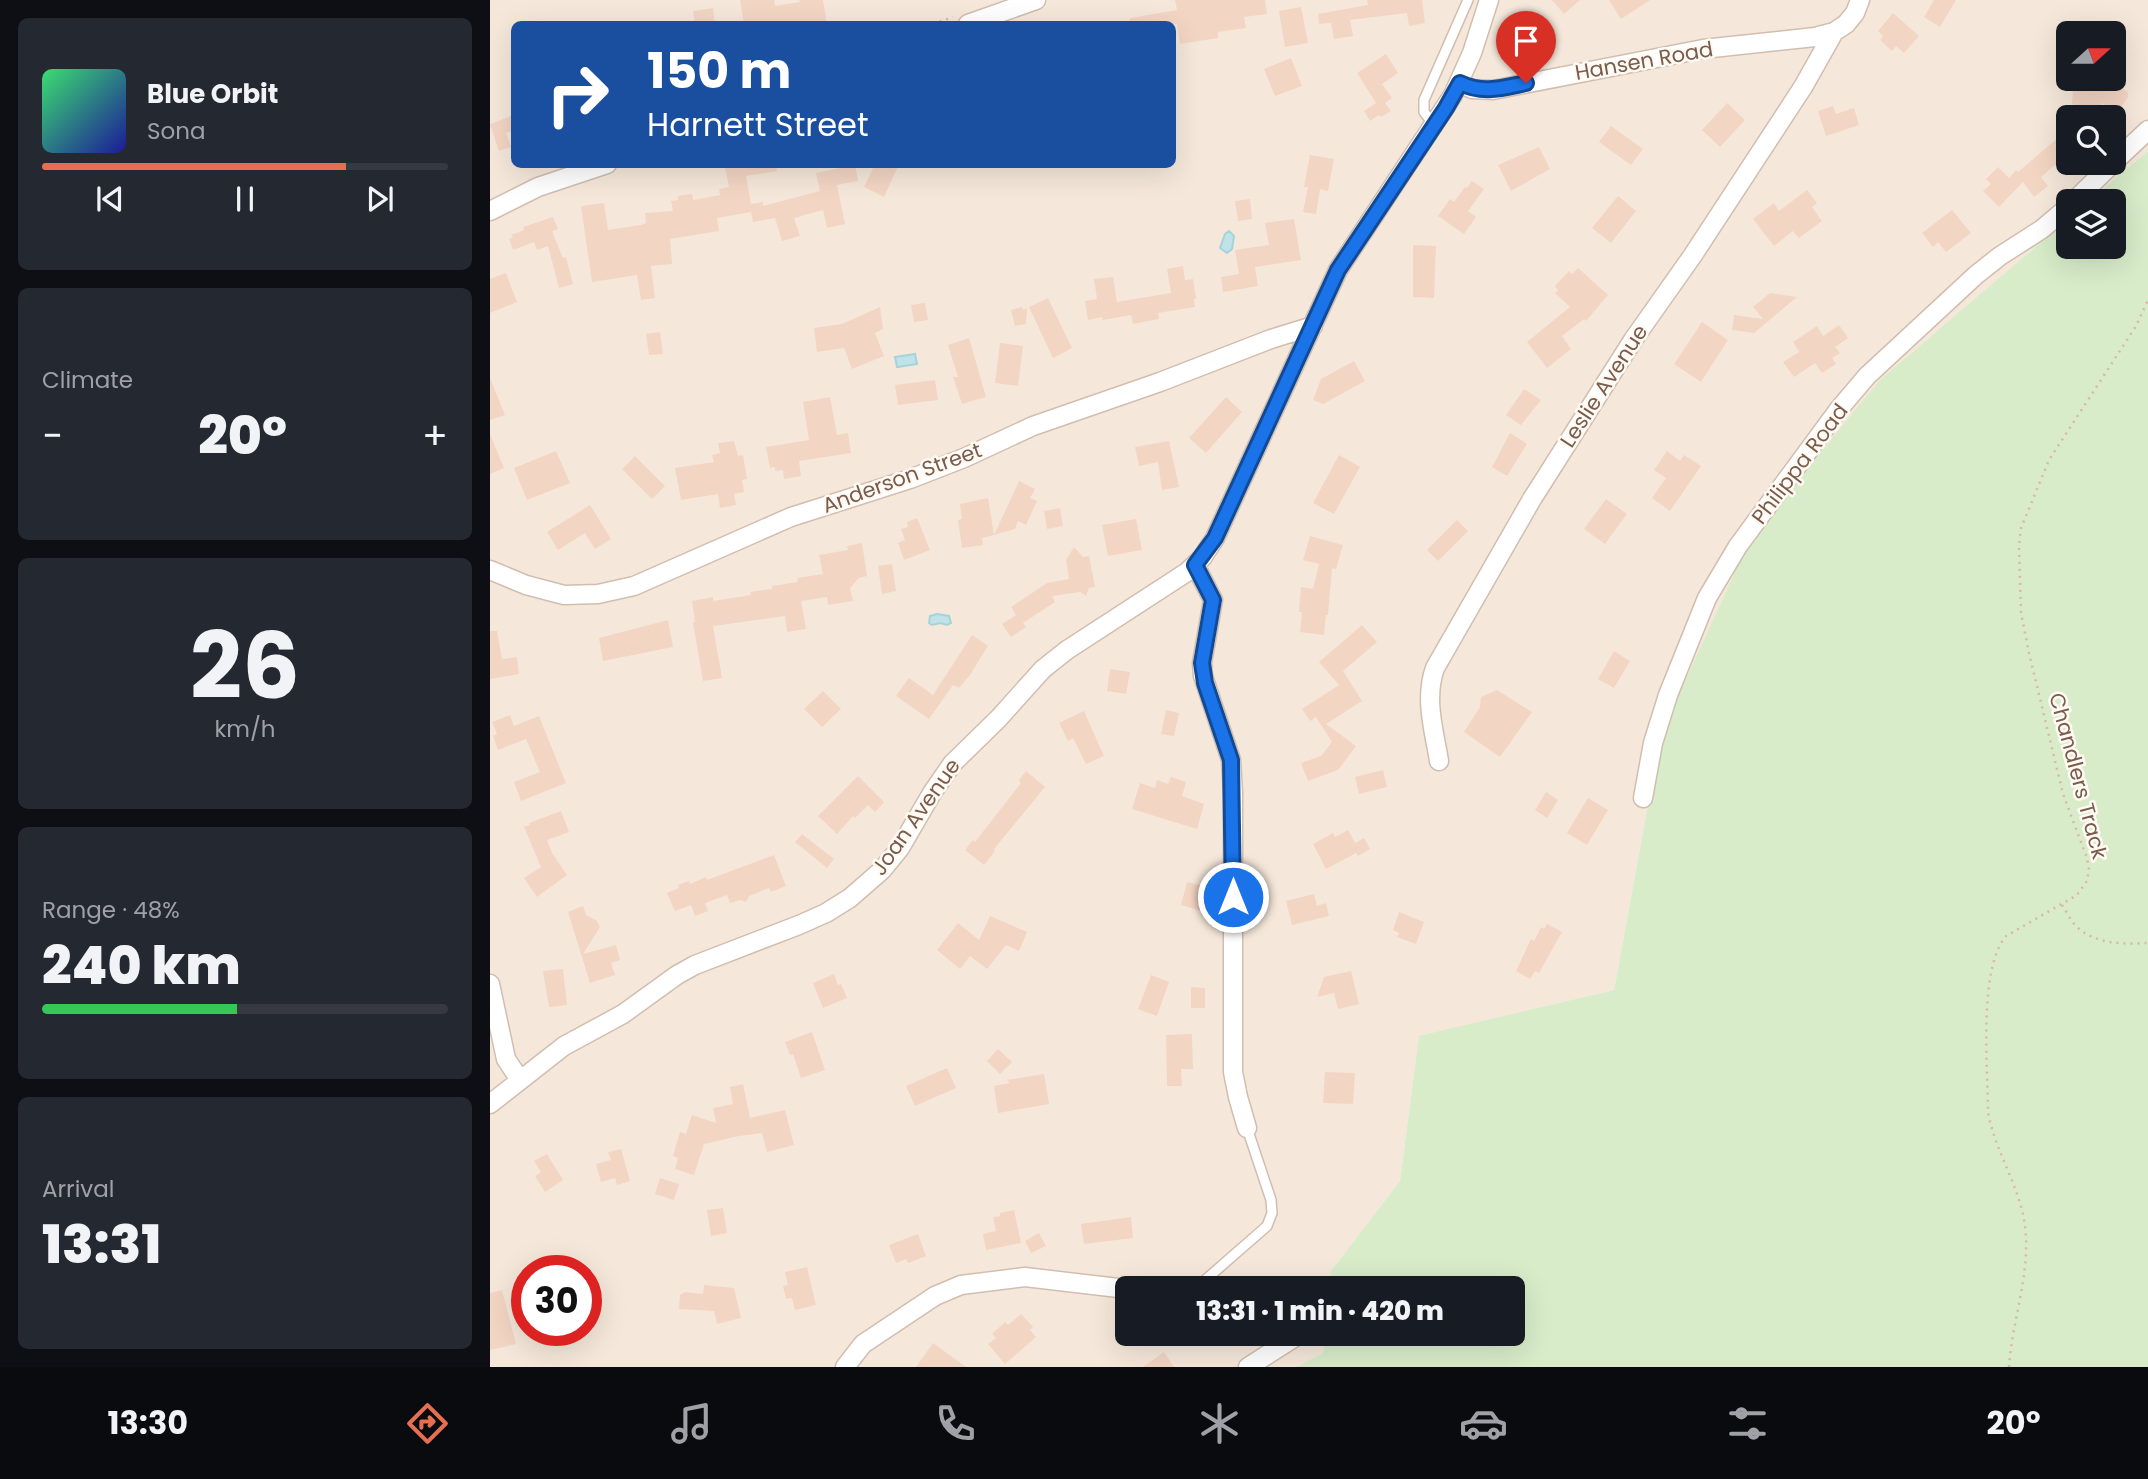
<!DOCTYPE html>
<meta charset="utf-8">
<style>
body{margin:0;font-family:Poppins,sans-serif;background:#242831;color:#f1f3f6;height:100vh;display:flex;flex-direction:column;font-size:26px;white-space:nowrap}
*{box-sizing:border-box;margin:0}
p{font-size:23px;color:#9ea1a6}
.icon{flex:none;width:38px;height:38px;fill:none;stroke:currentColor;stroke-width:2;stroke-linecap:round;stroke-linejoin:round}
.map{position:relative;flex:1;overflow:hidden}
.panel{display:flex;flex-direction:column;gap:18px;padding:18px;background:#0d0f14;width:490px}
.panel>*{flex:none}
.banner{position:absolute;left:21px;top:21px;width:665px;height:147px;border-radius:10px;box-shadow:0 7px 28px #0002;background:#1a4fa0;color:#fff;overflow:hidden}
.needle{width:46px;rotate:69deg}
.controls{position:absolute;left:1566px;top:21px;display:grid;gap:14px}
.controls a{display:grid;place-items:center;width:70px;height:70px;border-radius:10px;background:#171b24;box-shadow:0 7px 28px #0002;font-size:35px}
.speed{position:absolute;left:21px;top:1255px;display:flex;gap:14px;font-size:35px;font-weight:700;text-align:center}
.speed>*{display:grid;place-content:center;width:91px;height:91px;border-radius:50%;background:#171b24;box-shadow:0 7px 28px #0002;line-height:1}
.speed .limit{border:10px solid #d22;background:#fff;color:#111}
.pin{position:absolute;display:grid;place-items:center;width:60px;height:60px;color:#fff;margin:-72px -30px;border-radius:50% 50% 50% 0;rotate:-45deg;box-shadow:0 0 7px #0007}
.pin .icon{rotate:45deg}
.me{position:absolute;width:77px;margin:-38px;rotate:0deg;stroke-linejoin:round;filter:drop-shadow(0 0 5px #0008)}
.turn{display:flex;align-items:center;gap:24px;height:147px;padding:0 21px;font-size:32px}
.turn .icon{width:91px;height:91px;stroke-width:2.5}
.turn b{display:block;font-size:49px;line-height:60px}
.big{font-size:52px;font-weight:800;line-height:1.1}
.panel .widget{flex:1;display:flex;flex-direction:column;justify-content:center;gap:10px;min-width:0;padding:0 24px;border-radius:10px;background:#242831}
.panel .dial{align-items:center;gap:0}
.dial b{font-size:91px;line-height:1}
.song{display:flex;align-items:center;gap:21px}
.cover{width:84px;height:84px;border-radius:10px;background:linear-gradient(135deg,hsl(140 70% 55%),hsl(240 70% 35%))}
.played{height:7px;border-radius:4px;background:linear-gradient(90deg,#e76f51 75%,#363941 75%)}
.keys{display:flex;justify-content:space-around;direction:ltr}
.heat{display:flex;justify-content:space-between;align-items:center;font-size:38px;direction:ltr}
.charge{height:10px;border-radius:5px;background:linear-gradient(90deg,#34c759 48%,#363941 0)}
.trip{position:absolute;left:625px;top:1276px;width:410px;height:70px;border-radius:10px;background:#171b24;box-shadow:0 7px 28px #0002;font-weight:800;line-height:70px;text-align:center}
.menu{display:flex;height:112px;justify-content:space-around;align-items:center;background:#090b0e;color:#9ea1a6}
.menu .icon{width:49px;height:49px}
.menu .current{color:#e76f51}
.menu b{font-size:32px;color:#f1f3f6}
main{display:flex;flex:1;min-height:0}
.map>svg:first-child{display:block}
</style>
<main>
<section class="panel">
<div class="widget">
<div class="song"><i class="cover"></i><div><b>Blue Orbit</b><p>Sona</p></div></div>
<div class="played"></div>
<div class="keys"><svg class="icon" aria-label="previous" viewBox="0 0 24 24"><path d="M18 5L8 12l10 7zM5 5v14"/></svg><svg class="icon" aria-label="pause" viewBox="0 0 24 24"><path d="M8 5v14M16 5v14"/></svg><svg class="icon" aria-label="next" viewBox="0 0 24 24"><path d="M6 5l10 7-10 7zM19 5v14"/></svg></div>
</div>
<div class="widget"><p>Climate</p>
<div class="heat"><a>−</a><b class="big">20°</b><a>+</a></div>
</div>
<div class="widget dial"><b>26</b><p>km/h</p></div>
<div class="widget"><p>Range · 48%</p><b class="big">240 km</b><div class="charge"></div></div>
<div class="widget"><p>Arrival</p><b class="big">13:31</b></div>
</section>
<div class="map">
<svg width="1658" height="1367" viewBox="0 0 1658 1367">
<rect width="100%" height="100%" fill="#fdf6ec"/>
<!-- residential -->
<path fill="#f5e8da" fill-rule="evenodd" d="M0,0H1658V151L1599,201H1578V219L1390,381L1171,734L1124,990L929,1037L910,1181L841,1271L840,1288H637V1334H836L833,1353L806,1367H0ZM24,24H682V164H24ZM1578,33H1624V79H1578ZM1578,117H1624V163H1578ZM37,1270H96V1330H37Z"/>
<!-- green -->
<path fill="#d8ecc9" d="M1658,151V1367H806L833,1353L836,1334H1022V1288H840L841,1271L910,1181L929,1036L1124,990L1171,734L1262,535L1390,380L1578,219V247H1624V201H1599Z"/>
<!-- water -->
<path fill="#bfe3e8" stroke="#a5d3da" stroke-width="2" d="M739,231L744,236L742,249L737,253L730,248L735,234Z
M425,354L427,364L407,367L405,357Z
M447,614L459,616L461,623L457,625L450,623L442,625L439,623L440,616Z"/>
<!-- building -->
<path fill="#f3d5c3" d="M250,0H284L285,6L310,2L309,0H333L337,24H254Z
M685,0H775L777,14L754,17L756,28L728,32V38L690,44L687,24H640V18L687,10Z
M877,0H932L935,23L919,26L917,13L860,20L863,36L844,39L841,23L829,24L828,14L878,5Z
M1062,0H1090L1074,14Z
M1119,0H1160L1131,19Z
M1444,0H1466L1450,27L1434,17Z
M811,7L818,43L795,47L789,11Z
M223,8L225,24H205L203,11Z
M1403,13L1429,36L1414,53L1406,46L1402,51L1390,40L1393,36L1388,31Z
M896,54L908,73L892,84L902,98L895,103L901,111L891,117L889,115L880,121L874,111L886,103L867,73Z
M801,58L812,86L785,96L774,69Z
M1568,79H1617L1638,92V97L1627,113L1612,103L1603,117L1582,104L1583,88Z
M1237,103L1255,120L1230,147L1212,130Z
M1343,106L1346,114L1364,108L1369,125L1336,136L1328,111Z
M21,116L24,130L16,133L21,147L9,151L0,124Z
M1121,126L1153,149L1141,165L1109,142Z
M1569,137L1578,147V154L1551,177L1558,186L1544,197L1533,182L1509,207L1493,191L1501,184L1496,179L1508,167L1519,178L1526,170L1528,172Z
M1049,147L1060,169L1021,191L1008,165Z
M820,155L844,159L838,191L830,189L826,214L813,212L818,187H814Z
M250,164H286L287,171L256,176L261,204L273,202V206L330,191L326,173L365,165L368,181L347,185L355,224L337,228L333,210L304,218L310,236L292,241L285,218L263,222L261,212L227,218L229,231L180,239L182,264L161,266L165,298L151,300L147,275L102,282L91,206L114,203L118,230L151,225L156,223L155,213L183,211L181,201L188,200V196L202,194L203,200L230,195L229,189L239,187L235,167Z
M385,164H409L394,197L374,187Z
M982,181L994,189L978,211L986,217L974,234L948,216L960,199L964,202L975,187L977,188Z
M1317,190L1327,203L1322,207L1332,221L1309,238L1303,231L1284,246L1263,219L1284,203L1289,211Z
M1128,196L1146,211L1121,243L1102,228Z
M760,199L762,219L748,221L745,201Z
M1462,210L1481,233L1456,252L1448,242L1443,247L1432,233Z
M63,217L68,229L62,231L73,258L76,257L83,284L69,288L58,246L47,250L44,242L23,250L19,239L23,237L21,235L34,230L33,227Z
M804,219L811,260L765,267L768,286L733,292L731,277L749,274L745,250L779,245L775,223Z
M923,245L946,246L944,298L923,297Z
M693,266L695,280L703,279L706,299H704L705,307L668,313L669,319L643,324L641,315L613,320L612,317L598,320L595,301L607,299L604,279L623,277L627,302L681,293L677,269Z
M1088,268L1118,295L1096,321L1094,319L1072,336L1081,349L1057,368L1037,342L1080,307L1065,293L1068,290L1065,286L1079,271L1082,274Z
M16,273L27,302L0,313V279Z
M1280,293L1307,297L1264,333L1242,330L1244,315L1273,319L1263,307Z
M558,298L582,348L563,358L539,307Z
M435,303L438,320L424,322L421,305Z
M390,307L393,329L385,333L394,356L362,369L354,348L327,352L324,328L352,324Z
M532,307L533,310L537,308L536,324L525,326L521,310Z
M1212,322L1238,340L1211,382L1184,364Z
M1349,325L1358,338L1345,347L1350,353L1342,358L1346,364L1332,373L1325,363L1304,377L1293,362L1309,352L1303,342L1327,326L1333,336Z
M170,332L173,354L159,355L156,334Z
M479,338L496,397L472,404L463,377H468L458,345Z
M510,343L533,346L528,386L505,383Z
M864,361L875,381L833,404L823,400L831,379Z
M0,378L15,415L0,420Z
M445,380L448,400L408,405L405,385Z
M1034,389L1051,400L1031,425L1016,415Z
M340,397L347,435L358,433L361,453L309,461L311,476L294,479L293,470L285,471V467L280,468L276,447L319,440L313,402Z
M736,397L752,412L716,453L699,438Z
M1020,433L1037,444L1017,476L1002,467Z
M0,434L14,468L0,474Z
M244,441L248,456L253,455L257,479L252,480L254,492L244,494L246,505L230,508L228,494L191,500L185,468L224,462L222,455L230,453L228,443Z
M679,441L689,487L672,490L668,462L649,466L645,447Z
M66,451L80,483L37,500L24,468Z
M1177,451L1190,461L1194,455L1211,466L1180,511L1162,498L1176,478L1164,470Z
M849,455L870,467L844,514L823,503Z
M145,456L175,486L162,499L132,469Z
M529,481L545,489L540,498L547,501L536,525L528,521L525,529L504,535Z
M498,498L504,535L492,538L493,545L472,548L468,520L472,519L470,504Z
M1116,499L1137,514L1115,544L1094,529Z
M100,505L121,539L105,549L95,533L68,550L57,532Z
M570,508L573,526L557,529L554,511Z
M427,518L440,550L414,560L408,543L415,540L411,529L418,527L417,522Z
M646,519L652,550L618,556L612,525Z
M967,520L978,531L948,561L937,550Z
M820,536L853,545L846,569L842,568L838,615H836L834,635L810,632L812,612H809L811,587L823,589L829,564L813,560Z
M372,543L377,576L369,578L360,588L363,601L338,605L337,597L311,601L316,629L297,632L295,616L223,626L232,678L213,681L203,623L205,622L202,601L223,597V601L261,595L260,592L282,589V586L308,582L307,578L333,574L329,555L358,550L357,546Z
M584,547L593,557L599,556L605,587L599,588L596,596L590,592L562,596L565,602L533,623L536,627L521,637L512,624L526,615L521,607L557,583L579,579L576,560Z
M402,564L406,591L392,594L388,566Z
M178,620L183,647L113,661L109,638Z
M872,625L887,642L853,671L872,701L836,724L866,746L848,770L818,781L811,763L831,756L842,742L826,717L820,721L812,709L849,685L829,662Z
M0,631H7L12,659L27,657L29,674L0,679Z
M482,635L498,646L480,675L469,688L463,685L439,719L406,696L419,678L443,695Z
M1124,651L1140,661L1124,688L1108,679Z
M620,669L640,672L636,694L617,691Z
M1007,690L1042,712L1010,757L974,732L990,707L991,697Z
M333,691L351,709L332,727L314,709Z
M676,710L689,713L684,736L671,734Z
M594,711L614,756L596,764L583,738L578,741L569,723Z
M20,715L24,726L49,716L76,783L31,801L24,782L50,772L36,739L8,750L3,736L7,734L2,722Z
M893,770L897,787L869,794L865,777Z
M536,771L555,787L504,849L505,851L494,865L475,850L483,840L485,842L531,783L529,780Z
M368,776L394,802L385,812L378,805L365,818L363,816L347,834L328,816Z
M681,777L696,782L692,796L714,804L707,829L642,809L650,783L665,788L667,780L678,784Z
M1056,792L1068,800L1057,818L1045,810Z
M1098,798L1118,810L1097,845L1077,833Z
M71,811L79,832L57,840L62,853L77,875L47,897L34,878L51,867L34,827L40,825L39,823Z
M858,830L865,843L874,838L880,849L868,856L866,853L836,869L823,844L843,833L845,837Z
M312,834L344,859L337,868L305,842Z
M284,855L296,886L281,892L279,888L259,896L256,902L250,900L240,903L237,895L215,903L218,911L205,916L201,905L185,911L177,893L189,888L188,885L199,881L200,884L216,877L217,880Z
M697,882L721,888L715,912L691,905Z
M824,894L827,906L836,903L839,916L802,925L796,901Z
M93,906L96,915L107,921L110,927L93,954L126,945L130,960L121,963L125,975L100,983L78,912Z
M909,912L934,922L926,944L907,937L909,933L903,930Z
M500,916L537,932L529,951L516,945L497,969L480,956L470,969L447,950L468,923L489,940Z
M1057,924L1072,932L1049,973L1045,971L1040,979L1026,971L1041,939L1044,941L1051,927L1054,929Z
M73,969L77,1005L59,1007L53,971Z
M861,971L869,1004L848,1009L844,993L827,997L834,977Z
M344,974L348,985L351,984L357,998L333,1008L323,983Z
M661,975L679,982L667,1016L648,1009Z
M701,987L715,988V1008H701Z
M322,1032L335,1070L311,1078L303,1054L300,1055L295,1042Z
M702,1034L703,1069H691L692,1086H677L676,1035Z
M508,1049L522,1062L510,1074L497,1061Z
M457,1068L466,1088L425,1106L416,1086Z
M835,1072L865,1073L863,1104L833,1103Z
M554,1074L559,1104L508,1113L504,1086L520,1083L517,1080Z
M253,1084L260,1118L295,1110L304,1145L277,1152L272,1133L249,1136L214,1144L204,1175L185,1169L188,1158L183,1156L190,1132L196,1134L202,1115L226,1123L223,1108L243,1104L240,1087Z
M131,1149L140,1181L127,1185L125,1178L111,1182L106,1164L121,1160L118,1152Z
M57,1154L73,1180L55,1192L45,1176L51,1172L44,1161Z
M170,1178L189,1184L184,1200L165,1194Z
M233,1208L237,1233L221,1236L217,1210Z
M524,1210L531,1243L496,1250L493,1234L506,1231L503,1217L510,1216V1213Z
M641,1217L643,1238L594,1244L591,1224Z
M549,1233L556,1246L541,1253L535,1241Z
M428,1234L436,1256L418,1263L416,1259L406,1263L399,1245Z
M317,1267L326,1305L305,1310L302,1298L296,1299L293,1286L298,1285L295,1272Z
M214,1285L244,1288L251,1318L227,1324L224,1311L189,1309L190,1295L195,1292L213,1294Z
M12,1290L26,1344L0,1350V1293Z
M531,1314L543,1327L540,1330L546,1337L515,1364L498,1344L506,1338L502,1334L515,1322L518,1325Z
M443,1343L476,1367H426Z
M674,1352L684,1367H653Z"/>
<g fill="none" stroke-linecap="round" stroke-linejoin="round">
<!-- lane casing -->
<g stroke="#d1beb0" stroke-width="12">
<path id="lane" d="M944,125L934,112V100L978,0
M706,1288L777,1226L782,1213L781,1200L757,1128"/>
</g>
<!-- street casing -->
<g stroke="#d1beb0" stroke-width="21">
<path id="street" d="M478,24L546,0
M969,83L982,89L1003,90L1213,49L1325,37L1344,32L1356,24L1365,13L1370,0
M1624,162L1658,130
M1584,201L1623,163
M0,211L48,187L117,164
M705,565L723,600L712,663L713,676L741,760L743,793V1072L748,1097L757,1128
M0,570L36,585L74,595L108,594L144,586L301,517L420,479L474,458L543,426L670,382L781,339L823,326
M949,761C944,730 934,699 945,668L1042,499L1143,340L1203,255L1313,87L1344,32
M1153,798L1163,743L1178,695L1217,598L1248,546L1349,409L1377,376L1486,275L1510,256L1552,229L1578,207
M0,984L16,1059L30,1080
M0,1104L74,1046L133,1014L187,975L205,965L309,925L336,913L360,898L392,870L410,848L442,793L462,764L509,718L553,669L577,650L697,572L712,558L725,538L848,270L963,95L982,53L999,0
M806,1288H824
M355,1367L373,1344L445,1296L471,1285L535,1277L637,1289
M758,1367L810,1334"/>
</g>
<!-- path -->
<path stroke="#d9b8a5" stroke-width="2.5" stroke-dasharray="2 5" stroke-linecap="butt" d="M443,24L463,17
M1572,905C1577,912 1581,922 1588,928C1608,945 1634,944 1658,943
M653,1283L689,1288
M1519,1367C1522,1320 1541,1274 1535,1226C1530,1186 1505,1152 1498,1112C1498,1069 1488,969 1516,936L1587,895L1597,881L1599,870L1597,858L1573,794L1539,653L1531,613L1529,546L1531,528L1559,460L1646,326L1658,300"/>
<!-- lane -->
<use href="#lane" stroke="#fff" stroke-width="9"/>
<!-- street -->
<use href="#street" stroke="#fff" stroke-width="18"/>
</g>
<g fill="none" stroke-linecap="round" stroke-linejoin="round">
<!-- route casing -->
<g stroke="#114b97" stroke-width="18">
<path id="route" d="M743,897L741,760L715,683L712,663L723,600L705,565L725,538L848,270L956,108L970,83C993,94 1012,88 1036,83"/>
</g>
<!-- route -->
<use href="#route" stroke="#1a73e8" stroke-width="12"/>
</g>
<g text-anchor="middle" stroke-width="5" stroke-linejoin="round" paint-order="stroke">
<!-- street labels -->
<g font-size="21" fill="#7a5c4d" stroke="#fffaf3">
<text transform="translate(1154 61) rotate(-10)" y="7">Hansen Road</text>
<text transform="translate(1114 386) rotate(-57)" y="7">Leslie Avenue</text>
<text transform="translate(1310 464) rotate(-53)" y="7">Philippa Road</text>
<text transform="translate(412 478) rotate(-20)" y="7">Anderson Street</text>
<text transform="translate(1588 776) rotate(75)" y="7">Chandlers Track</text>
<text transform="translate(426 817) rotate(-55)" y="7">Joan Avenue</text>
</g>
</g>
</svg>
<div class="controls">
<a><svg class="needle" viewBox="-14 -14 28 28"><path d="M0-13l5 13h-10z" fill="#e53935"/><path d="M0 13l5-13h-10z" fill="#9ea1a6"/></svg></a>
<a><svg class="icon" aria-label="search" viewBox="0 0 24 24"><circle cx="10" cy="10" r="6"/><path d="M15 15l6 6"/></svg></a>
<a><svg class="icon" aria-label="layers" viewBox="0 0 24 24"><path d="M12 4l9 5-9 5-9-5zM3 14l9 5 9-5"/></svg></a>
</div>
<div class="speed"><div class="limit">30</div></div>
<div class="pin" style="left:1036px;top:83px;background:#d93025"><svg class="icon" aria-label="arrive" viewBox="0 0 24 24"><path d="M6 21V4h12l-3 4 3 4H6"/></svg></div>
<svg class="me" style="left:743px;top:897px" viewBox="-20 -20 40 40"><circle r="17" fill="#1a73e8" stroke="#fff" stroke-width="3"/><path d="M0-11L8 9 0 5-8 9z" fill="#fff"/></svg>
<div class="trip">13:31 · 1 min · 420 m</div>
<div class="banner">
<div class="turn"><svg class="icon" aria-label="right" viewBox="0 0 24 24"><path d="M7 20v-9h11M14 6l5 5-5 5"/></svg><div><b>150 m</b>Harnett Street</div></div>
</div>
</div>
</main>
<nav class="menu">
<b>13:30</b>
<svg class="icon current" aria-label="directions" viewBox="0 0 24 24"><path d="M12 3l9 9-9 9-9-9zM9 14v-3h6M13 9l2 2-2 2"/></svg>
<svg class="icon" aria-label="music" viewBox="0 0 24 24"><path d="M9 18V5l10-2v13"/><circle cx="6" cy="18" r="3"/><circle cx="16" cy="16" r="3"/></svg>
<svg class="icon" aria-label="phone" viewBox="0 0 24 24"><path d="M5 4h4l2 5-3 2q2 4 5 5l2-3 5 2v4C11 20 4 13 5 4z"/></svg>
<svg class="icon" aria-label="climate" viewBox="0 0 24 24"><path d="M12 3v18M4 7l16 10M4 17L20 7"/></svg>
<svg class="icon" aria-label="car" viewBox="0 0 24 24"><path d="M5 17H2v-5l4-1 3-4h7l3 4 3 1v5h-3M9 17h6M6 11h13"/><circle cx="7" cy="17" r="2"/><circle cx="17" cy="17" r="2"/></svg>
<svg class="icon" aria-label="filters" viewBox="0 0 24 24"><path d="M4 7h16M4 17h16"/><circle cx="9" cy="7" r="2"/><circle cx="15" cy="17" r="2"/></svg>
<b>20°</b>
</nav>
